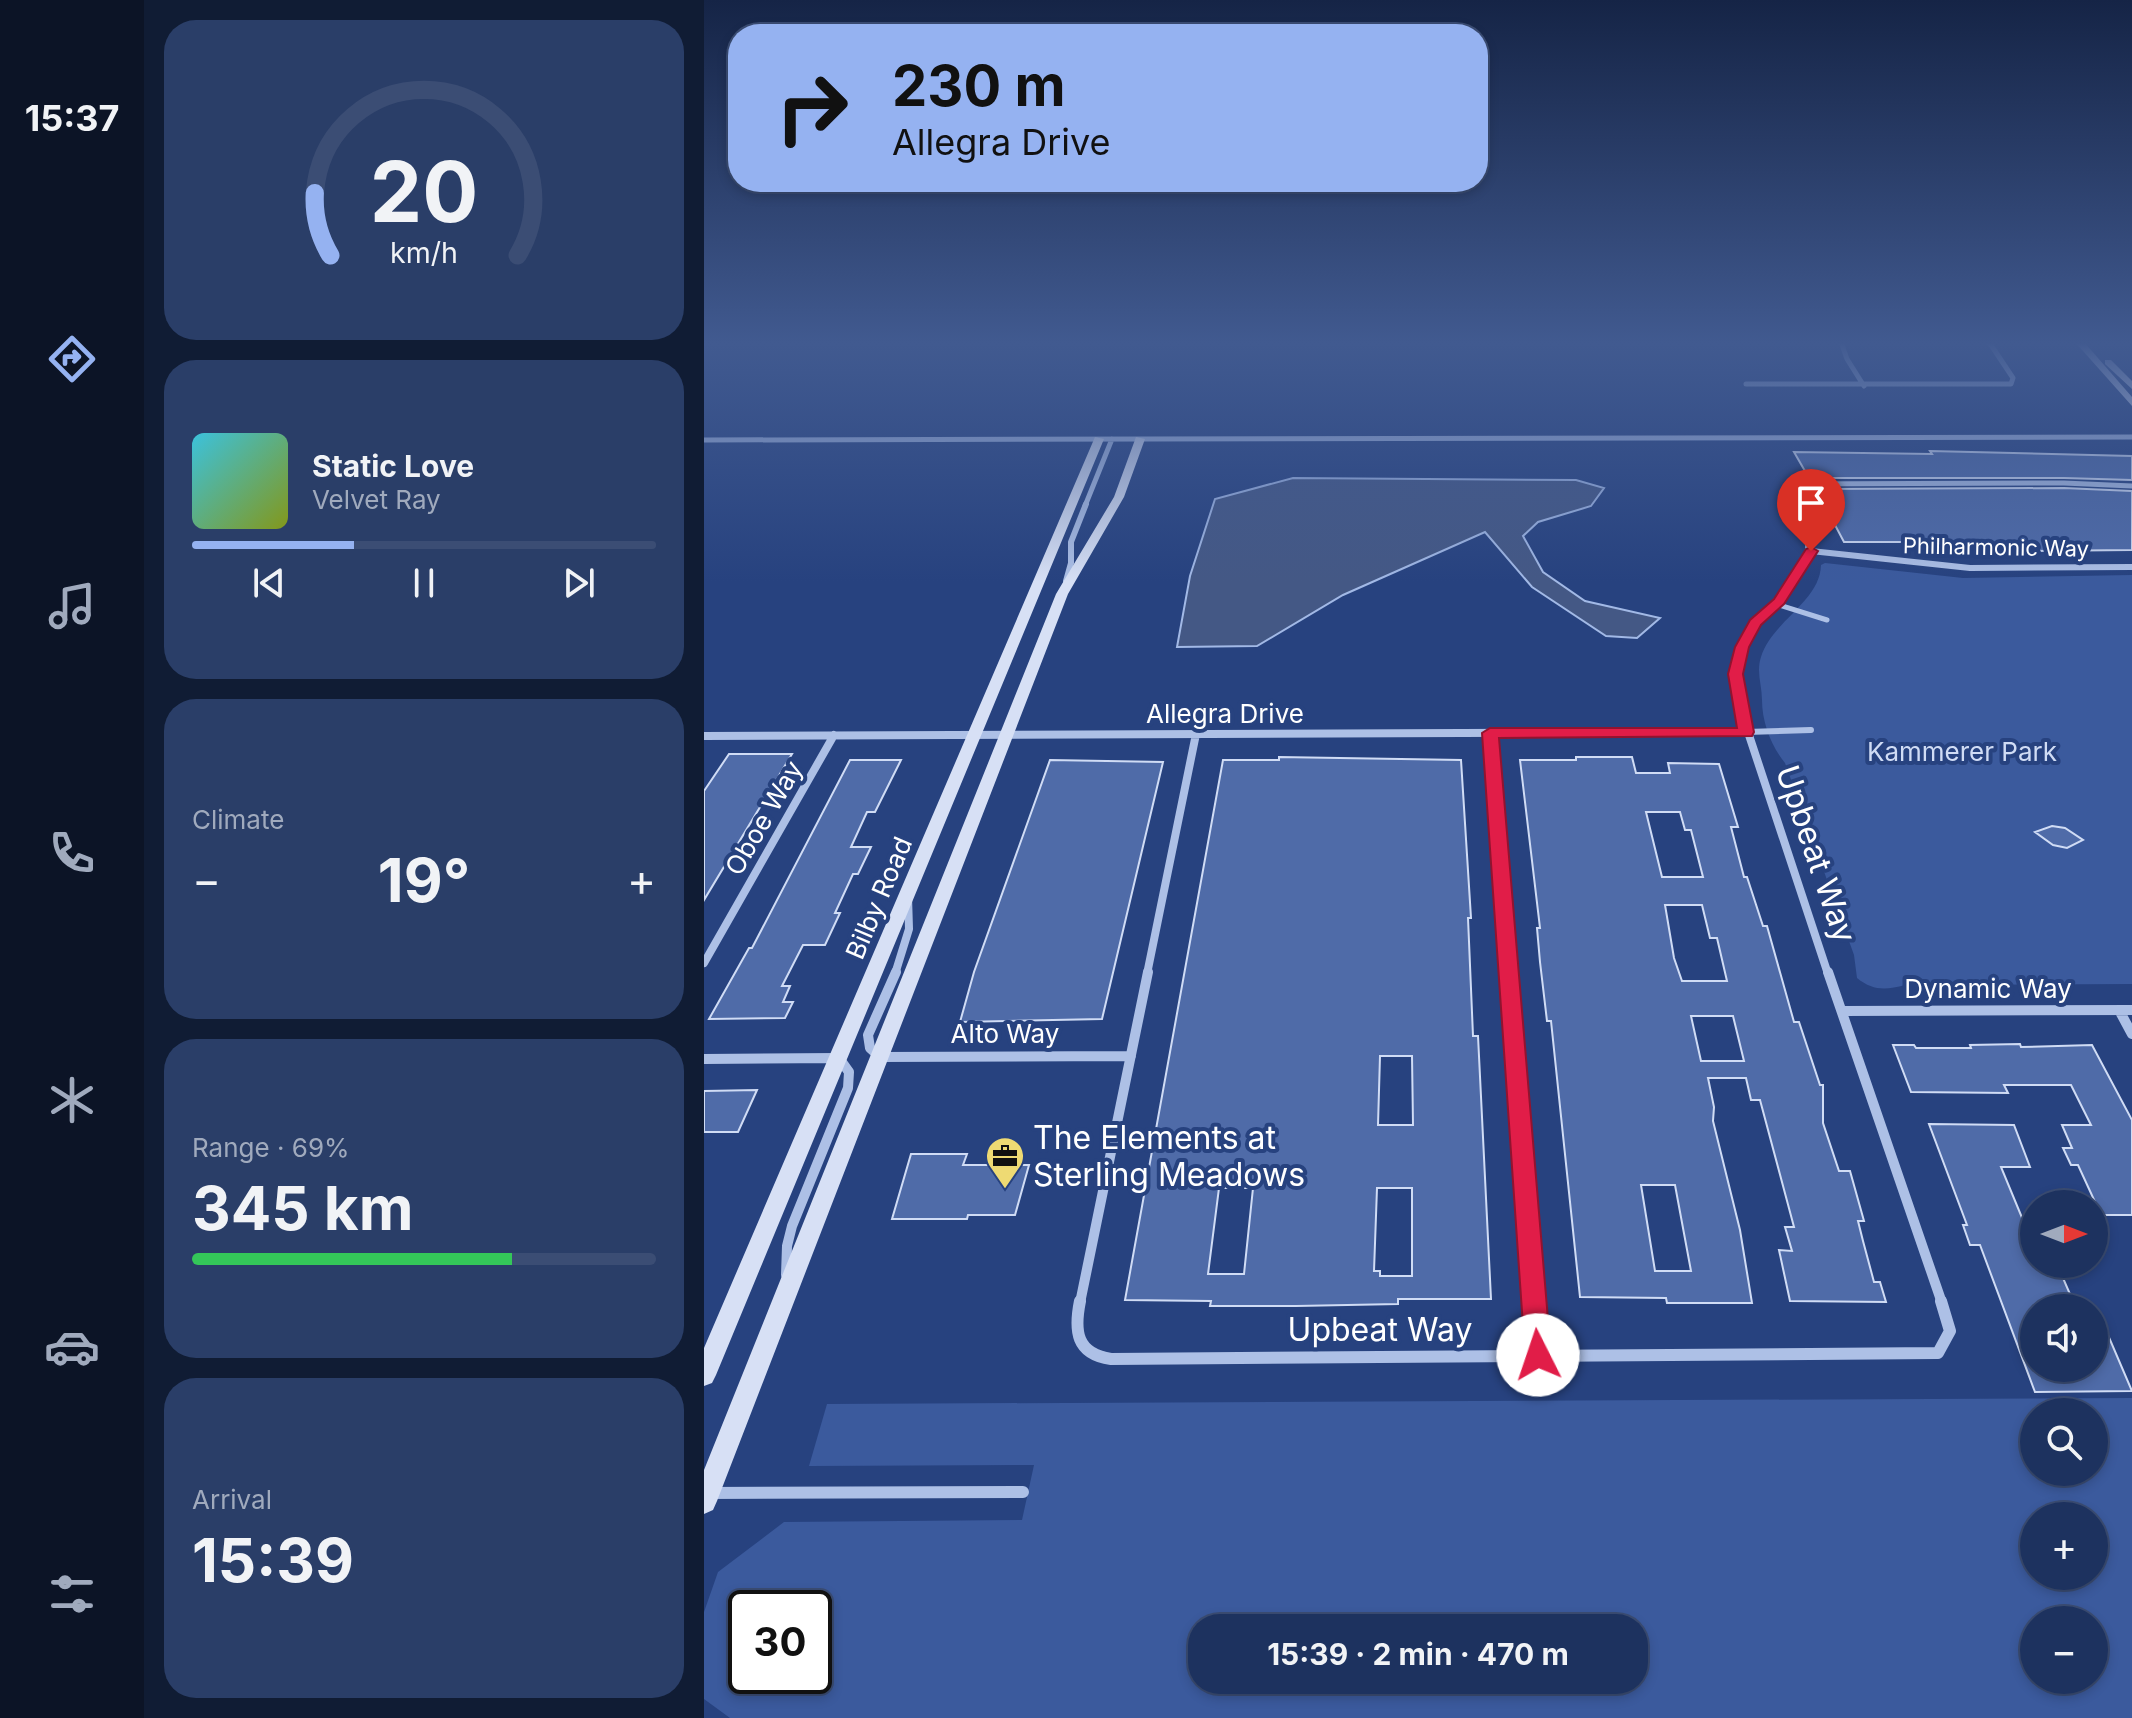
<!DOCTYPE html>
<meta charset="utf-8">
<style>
body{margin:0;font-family:Inter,sans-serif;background:#2a3e68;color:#f1f3f6;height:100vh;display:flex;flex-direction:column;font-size:30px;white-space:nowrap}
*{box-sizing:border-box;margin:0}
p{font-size:26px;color:#a0aabd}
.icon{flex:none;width:44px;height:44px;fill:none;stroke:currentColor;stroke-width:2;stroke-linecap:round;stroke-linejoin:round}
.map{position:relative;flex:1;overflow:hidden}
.panel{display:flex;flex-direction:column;gap:20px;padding:20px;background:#101c34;width:560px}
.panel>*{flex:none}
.guide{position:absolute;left:24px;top:24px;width:760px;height:168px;border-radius:32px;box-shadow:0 4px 12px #0003,0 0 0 2px #3b4d74;background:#95b2f1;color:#111;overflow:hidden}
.needle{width:52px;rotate:90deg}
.tools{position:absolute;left:1316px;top:1190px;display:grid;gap:16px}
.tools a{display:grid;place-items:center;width:88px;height:88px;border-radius:50%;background:#1d325f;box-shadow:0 4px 12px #0003,0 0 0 2px #3b4d74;font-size:40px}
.speed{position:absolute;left:24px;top:1590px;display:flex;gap:16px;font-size:40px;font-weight:700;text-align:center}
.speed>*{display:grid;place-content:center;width:104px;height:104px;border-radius:50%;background:#1d325f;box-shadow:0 4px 12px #0003,0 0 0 2px #3b4d74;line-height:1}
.speed .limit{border:4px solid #111;border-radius:12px;background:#fff;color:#111}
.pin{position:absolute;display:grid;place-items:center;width:68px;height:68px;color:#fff;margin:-82px -34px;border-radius:50% 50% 50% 0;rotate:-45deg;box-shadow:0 0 8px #0007}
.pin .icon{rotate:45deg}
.me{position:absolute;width:88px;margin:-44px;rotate:356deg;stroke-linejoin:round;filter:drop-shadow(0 0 6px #0008)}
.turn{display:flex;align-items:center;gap:28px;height:168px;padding:0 32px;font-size:36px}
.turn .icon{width:104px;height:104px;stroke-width:2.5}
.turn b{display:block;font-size:56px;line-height:68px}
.big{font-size:60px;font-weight:700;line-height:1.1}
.panel .tile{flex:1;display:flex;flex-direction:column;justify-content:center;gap:12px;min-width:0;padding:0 28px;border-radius:32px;background:#2a3e68}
.panel .dial{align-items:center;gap:0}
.dial svg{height:208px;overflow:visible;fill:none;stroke:#3b4d74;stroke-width:7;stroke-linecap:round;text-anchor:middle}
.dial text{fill:#f1f3f6;stroke:none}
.song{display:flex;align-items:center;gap:24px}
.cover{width:96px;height:96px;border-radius:12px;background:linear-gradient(135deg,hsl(190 70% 55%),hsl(70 70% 35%))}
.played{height:8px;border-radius:4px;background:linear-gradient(90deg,#95b2f1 35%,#3b4d74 35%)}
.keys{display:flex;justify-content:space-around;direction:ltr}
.heat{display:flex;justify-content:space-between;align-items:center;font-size:44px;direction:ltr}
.charge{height:12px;border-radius:6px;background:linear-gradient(90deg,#34c759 69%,#3b4d74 0)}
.trip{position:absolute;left:484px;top:1614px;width:460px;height:80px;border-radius:32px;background:#1d325f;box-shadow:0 4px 12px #0003,0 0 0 2px #3b4d74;font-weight:700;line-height:80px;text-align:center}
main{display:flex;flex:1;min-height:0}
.tabs{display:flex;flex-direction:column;width:144px;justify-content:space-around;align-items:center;background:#0c1426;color:#a0aabd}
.tabs .icon{width:56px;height:56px}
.tabs .on{color:#95b2f1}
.tabs b{font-size:36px;color:#f1f3f6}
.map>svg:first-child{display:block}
</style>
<main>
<nav class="tabs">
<b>15:37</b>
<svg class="icon on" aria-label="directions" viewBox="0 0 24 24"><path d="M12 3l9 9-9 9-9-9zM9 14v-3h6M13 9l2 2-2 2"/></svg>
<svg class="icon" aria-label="music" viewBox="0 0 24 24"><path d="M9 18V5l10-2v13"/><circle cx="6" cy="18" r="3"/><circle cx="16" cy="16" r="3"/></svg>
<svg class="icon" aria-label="phone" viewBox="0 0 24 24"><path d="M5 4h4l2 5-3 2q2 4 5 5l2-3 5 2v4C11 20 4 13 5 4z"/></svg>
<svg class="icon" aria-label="climate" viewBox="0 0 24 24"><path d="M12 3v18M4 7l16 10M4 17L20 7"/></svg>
<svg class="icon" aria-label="car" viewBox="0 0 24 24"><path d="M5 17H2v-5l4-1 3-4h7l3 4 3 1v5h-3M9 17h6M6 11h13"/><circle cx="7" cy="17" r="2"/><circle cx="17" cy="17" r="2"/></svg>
<svg class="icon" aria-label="filters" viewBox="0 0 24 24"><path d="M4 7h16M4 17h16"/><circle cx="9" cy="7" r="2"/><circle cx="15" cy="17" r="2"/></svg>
</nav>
<section class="panel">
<div class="tile dial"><svg viewBox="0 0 100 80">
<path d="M14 69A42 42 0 1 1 86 69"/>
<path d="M14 69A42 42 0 0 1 8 45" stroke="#95b2f1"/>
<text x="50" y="56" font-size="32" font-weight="700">20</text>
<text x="50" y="72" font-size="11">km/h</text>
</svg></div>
<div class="tile">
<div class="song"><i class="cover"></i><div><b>Static Love</b><p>Velvet Ray</p></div></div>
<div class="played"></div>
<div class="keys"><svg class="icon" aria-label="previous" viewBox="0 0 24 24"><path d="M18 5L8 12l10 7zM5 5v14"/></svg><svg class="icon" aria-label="pause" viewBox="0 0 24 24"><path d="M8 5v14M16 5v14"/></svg><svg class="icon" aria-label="next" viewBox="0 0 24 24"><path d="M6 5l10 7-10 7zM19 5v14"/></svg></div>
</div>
<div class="tile"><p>Climate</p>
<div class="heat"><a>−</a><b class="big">19°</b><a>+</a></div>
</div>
<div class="tile"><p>Range · 69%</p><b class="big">345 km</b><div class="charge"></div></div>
<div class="tile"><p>Arrival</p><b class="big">15:39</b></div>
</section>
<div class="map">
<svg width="1428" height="1718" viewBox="0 0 1428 1718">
<rect width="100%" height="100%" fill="#27427f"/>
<!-- green -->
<path fill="#3b5a9d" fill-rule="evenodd" d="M1121,563L1259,578L1428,575V984L1201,985C1182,990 1169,991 1153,978L1150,955L1081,763C1067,746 1058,722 1058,700C1058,685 1052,672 1057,657C1068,621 1116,602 1117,565Z
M1428,1398V1718H26L0,1699V1612L14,1572L80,1522L318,1520L330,1465L105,1466L123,1404ZM1330,1412H1390V1472H1330ZM1330,1516H1390V1576H1330ZM42,1608H110V1676H42ZM1330,1620H1390V1680H1330ZM498,1628H930V1680H498Z"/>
<!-- water -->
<path fill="#445885" stroke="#a2b9e6" stroke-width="2" d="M589,478L872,480L900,488L887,506L834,522L819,536L839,572L881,601L956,618L933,638L902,636L828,587L781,532L639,595L553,646L473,647L486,576L511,499Z"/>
<!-- building -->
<path fill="#4f6ba8" stroke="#d0dcf5" stroke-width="2" fill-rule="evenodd" d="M1226,451L1428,456V480L1360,478H1105L1090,452L1228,454Z
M1360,488L1428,491V550L1222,552H1213L1207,542H1140L1112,489Z
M25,754H88L0,900V791Z
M575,757L757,760L767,918H764L769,1036H774L787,1299H694V1304L592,1306H506L507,1301L421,1300L519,760H575ZM676,1056H708L709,1125H674ZM515,1188H549L540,1274H504ZM673,1188H708V1276H676V1271H670Z
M872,757H928L932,773H966L964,763L1015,764L1034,827H1027L1040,877H1043L1059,926H1063L1090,1022H1095L1116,1085H1119V1123L1135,1171H1146L1160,1221H1154L1159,1241L1170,1282H1176L1182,1302L1086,1301L1075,1250L1088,1251L1081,1227H1090L1056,1100H1047L1042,1078H1004L1010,1107L1009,1121L1036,1230L1048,1303H963L962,1298L876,1297L847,1021H843L836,962L833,928H836L816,760H872ZM942,812H976L981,830H987L999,877H958ZM961,905H998L1006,938H1013L1023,981H978L970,958ZM987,1016H1029L1040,1061H997ZM937,1185H971L987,1271H951Z
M146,760H197L171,812H163L147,847H167L154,874H149L131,913H136L121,945H99L78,986H86L79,1002H89L81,1018L5,1019L45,948H48Z
M346,760L459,762L398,1019L256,1022L270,972Z
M1348,826L1361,828L1379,840L1363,848L1349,845L1331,832Z
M1316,1044L1317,1047L1388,1045L1428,1120V1215H1397L1374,1165H1367L1359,1148H1368L1358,1125H1387L1367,1085H1300L1304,1093L1207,1092L1189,1045H1210L1212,1048H1267L1266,1045Z
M53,1090L34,1132H0V1091Z
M1225,1124L1310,1125L1326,1167H1297L1321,1225H1330V1264H1349L1355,1278H1359L1372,1308H1330V1368H1390V1335H1404L1428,1391L1331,1392L1276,1245H1266L1259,1225H1263Z
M207,1154H263L259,1165H325L311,1215H264L263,1219H188Z"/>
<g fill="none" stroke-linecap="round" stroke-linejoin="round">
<!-- lane-far1 -->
<path stroke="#adc0e6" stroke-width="5" d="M1072,604L1123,620"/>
<!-- lane -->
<path stroke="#adc0e6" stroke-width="6" d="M1042,732L1107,730"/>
<!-- street-far4 -->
<path stroke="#adc0e6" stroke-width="5" d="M1137,342L1143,359L1160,386
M1042,384H1307L1309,378L1285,342
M0,440L1428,437
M381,506L408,439
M1097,506L1087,487L1090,484L1360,483L1428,486"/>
<!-- street-far3 -->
<path stroke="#adc0e6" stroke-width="6" d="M1107,551L1266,568L1428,567
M362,581L367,563V542L382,504
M1038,713C1033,690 1030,667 1039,645C1064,587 1127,586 1096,504"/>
<!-- street-far2 -->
<path stroke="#adc0e6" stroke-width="8" d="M1037,711L1124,974
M786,733L805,974
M0,736L1042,732
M0,963L130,735
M191,974L205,929L204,896
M443,974L492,734"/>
<!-- street-far1 -->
<path stroke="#adc0e6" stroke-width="10" d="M192,972L164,1035L166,1048L176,1057L427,1056
M804,972L830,1303
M1124,972L1238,1303
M1415,1010L1428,1034
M1139,1011L1428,1010
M0,1059L135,1058L145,1072L144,1088L88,1226L83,1246L82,1275
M376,1303L444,972"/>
<!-- street -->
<path stroke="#adc0e6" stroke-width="12" d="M376,1301C370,1331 372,1354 407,1359L1234,1353L1246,1331L1237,1301
M830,1301L834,1355
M0,1493L319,1492"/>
<!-- secondary -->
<path fill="#d7e0f5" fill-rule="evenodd" d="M1371,342H1380L1428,397V406Z
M1401,360H1407L1428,381V389L1401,364Z
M391,437L400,439L12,1375L8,1383L0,1386V1348Z
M432,437L441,439L420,497L364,594L13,1501L9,1510L0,1514V1470L352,594L410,497Z"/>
</g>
<!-- sky -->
<linearGradient id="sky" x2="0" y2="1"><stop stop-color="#152446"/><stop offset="0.59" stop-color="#415a90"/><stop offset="1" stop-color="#415a90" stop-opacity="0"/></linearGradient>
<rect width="1428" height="582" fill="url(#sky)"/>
<!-- route -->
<path fill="#e11d48" stroke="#92132f" stroke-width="2" d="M1107,547L1114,551L1080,604L1057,625L1045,647L1039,674L1050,732L1048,736L795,738L847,1355L843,1364L834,1367L825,1364L821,1355L778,733L786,728H1033L1024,674L1031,647L1046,620L1070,599L1102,549Z"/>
<!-- icons -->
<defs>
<g id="office-pin" transform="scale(2)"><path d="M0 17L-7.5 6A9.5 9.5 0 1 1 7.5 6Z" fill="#eeda73" stroke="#27427f"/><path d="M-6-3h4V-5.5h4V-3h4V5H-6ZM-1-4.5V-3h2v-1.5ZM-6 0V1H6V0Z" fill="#111"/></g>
</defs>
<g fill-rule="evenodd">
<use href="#office-pin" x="301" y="1156"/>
</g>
<g text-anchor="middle" stroke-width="8" stroke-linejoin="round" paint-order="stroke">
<!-- far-street labels -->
<g font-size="22" fill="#fff" stroke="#27427f">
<text transform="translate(1292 547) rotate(1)" y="8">Philharmonic Way</text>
</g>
<!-- street labels -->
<g font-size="26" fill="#fff" stroke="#27427f">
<text x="521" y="723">Allegra Drive</text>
<text transform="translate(60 818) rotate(-60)" y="9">Oboe Way</text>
<text transform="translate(175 898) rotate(-67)" y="9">Bilby Road</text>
<text x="1284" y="998">Dynamic Way</text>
<text x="301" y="1043">Alto Way</text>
</g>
<!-- park labels -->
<g font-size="26" fill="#d0dcf5" stroke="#27427f">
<text x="1258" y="761">Kammerer Park</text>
</g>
<!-- near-street labels -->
<g font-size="32" fill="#fff" stroke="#27427f">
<text transform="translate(1112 854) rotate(71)" y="11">Upbeat Way</text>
<text x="676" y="1341">Upbeat Way</text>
</g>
<!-- near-poi labels -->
<g font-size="32" fill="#fff" stroke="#27427f" text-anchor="start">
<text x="329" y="1149">The Elements at<tspan x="329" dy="37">Sterling Meadows</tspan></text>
</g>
</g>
</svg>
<div class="tools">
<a><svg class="needle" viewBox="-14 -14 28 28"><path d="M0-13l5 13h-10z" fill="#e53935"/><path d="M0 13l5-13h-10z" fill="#a0aabd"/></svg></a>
<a><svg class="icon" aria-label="sound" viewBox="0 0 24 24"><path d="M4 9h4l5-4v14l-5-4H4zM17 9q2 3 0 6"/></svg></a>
<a><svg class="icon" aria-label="search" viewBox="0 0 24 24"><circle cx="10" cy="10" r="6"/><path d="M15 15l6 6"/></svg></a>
<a>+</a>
<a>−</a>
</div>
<div class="speed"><div class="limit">30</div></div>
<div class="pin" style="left:1107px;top:551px;background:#d93025"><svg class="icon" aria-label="arrive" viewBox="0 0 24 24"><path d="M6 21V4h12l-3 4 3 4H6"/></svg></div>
<svg class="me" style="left:834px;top:1355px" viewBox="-20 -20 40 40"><circle r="19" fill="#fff"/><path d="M0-13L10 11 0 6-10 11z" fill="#e11d48"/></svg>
<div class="trip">15:39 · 2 min · 470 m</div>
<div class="guide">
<div class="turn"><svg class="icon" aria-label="right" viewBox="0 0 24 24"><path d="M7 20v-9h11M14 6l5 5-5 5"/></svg><div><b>230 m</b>Allegra Drive</div></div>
</div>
</div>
</main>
